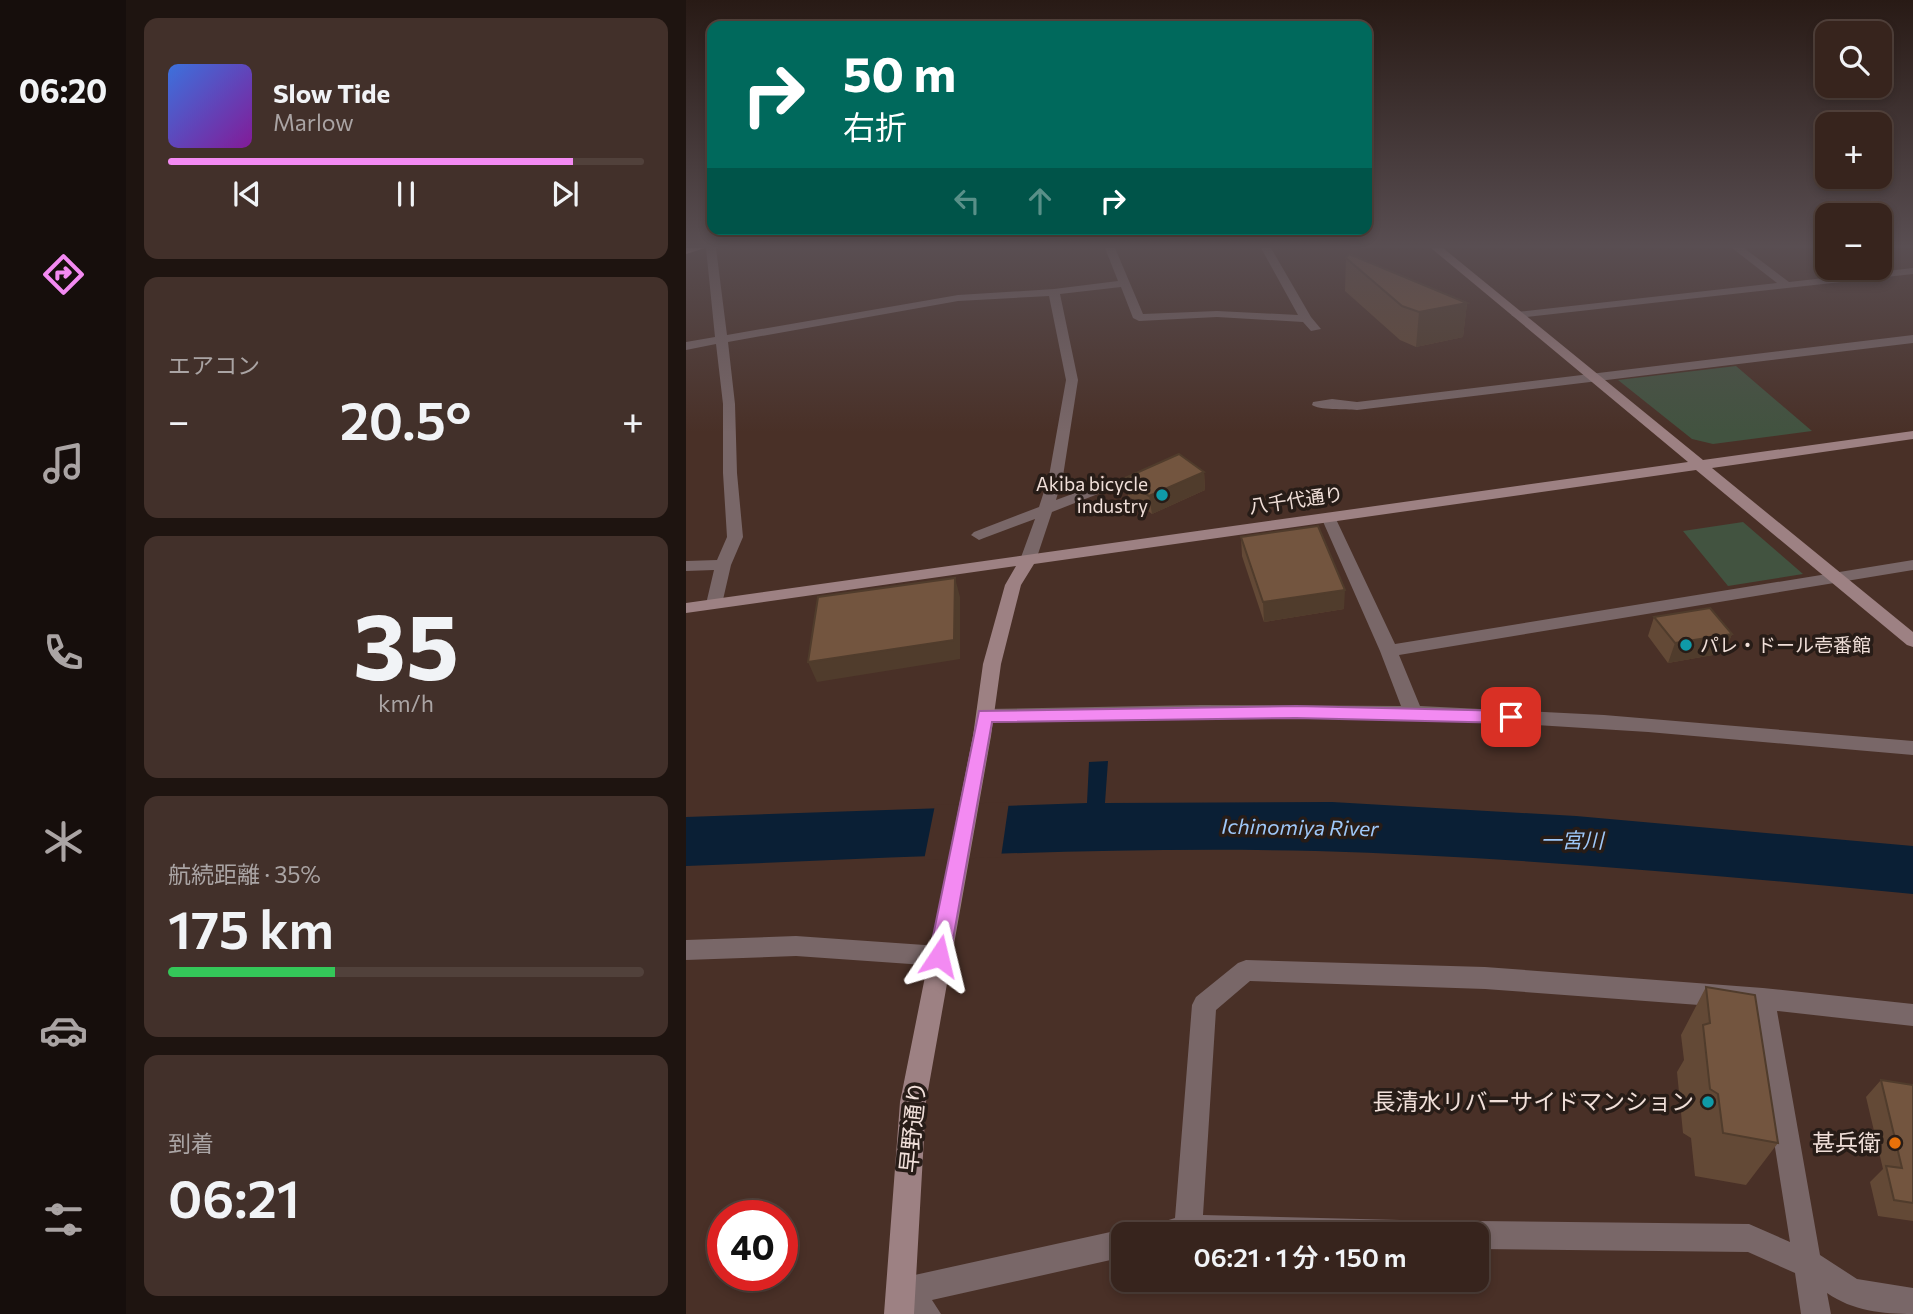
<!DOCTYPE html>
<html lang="ja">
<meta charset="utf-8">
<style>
body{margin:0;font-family:Commissioner,"Noto Sans JP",sans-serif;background:#42302a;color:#f1f3f6;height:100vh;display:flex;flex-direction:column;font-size:26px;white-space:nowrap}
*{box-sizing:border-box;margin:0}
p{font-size:23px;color:#aaa4a4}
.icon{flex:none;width:38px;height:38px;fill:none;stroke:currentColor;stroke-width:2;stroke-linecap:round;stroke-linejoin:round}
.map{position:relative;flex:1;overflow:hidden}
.drawer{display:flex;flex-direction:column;gap:18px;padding:18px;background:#1e1410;width:560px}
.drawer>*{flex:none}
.hud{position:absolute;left:21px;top:21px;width:665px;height:214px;border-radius:14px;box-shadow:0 4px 10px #0003,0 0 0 2px #51413b;background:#00695c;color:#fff;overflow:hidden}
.buttons{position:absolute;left:1129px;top:21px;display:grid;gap:14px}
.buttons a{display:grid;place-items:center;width:77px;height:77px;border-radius:14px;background:#37241d;box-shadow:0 4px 10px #0003,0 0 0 2px #51413b;font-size:35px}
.speed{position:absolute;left:21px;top:1200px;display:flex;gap:14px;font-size:35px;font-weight:700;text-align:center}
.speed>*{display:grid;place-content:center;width:91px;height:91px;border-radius:50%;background:#37241d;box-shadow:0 4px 10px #0003,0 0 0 2px #51413b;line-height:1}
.speed .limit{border:10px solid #d22;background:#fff;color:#111}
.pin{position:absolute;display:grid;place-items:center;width:60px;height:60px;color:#fff;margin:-30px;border-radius:14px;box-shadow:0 4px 10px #0006}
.me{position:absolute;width:77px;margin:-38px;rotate:10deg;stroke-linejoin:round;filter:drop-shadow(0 0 5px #0008)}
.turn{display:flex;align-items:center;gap:24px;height:147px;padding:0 21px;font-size:32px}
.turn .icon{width:91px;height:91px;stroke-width:2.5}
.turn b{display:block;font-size:49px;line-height:60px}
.lanes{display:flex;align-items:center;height:66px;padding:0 21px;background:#0003;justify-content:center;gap:35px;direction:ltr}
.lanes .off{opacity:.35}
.big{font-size:52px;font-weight:600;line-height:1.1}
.drawer .card{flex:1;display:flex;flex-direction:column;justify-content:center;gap:10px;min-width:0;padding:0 24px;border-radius:14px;background:#42302a}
.drawer .dial{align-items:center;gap:0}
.dial b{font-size:91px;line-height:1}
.song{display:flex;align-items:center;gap:21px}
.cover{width:84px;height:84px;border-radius:10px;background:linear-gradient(135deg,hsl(220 70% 55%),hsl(290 70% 35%))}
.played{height:7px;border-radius:4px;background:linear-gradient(90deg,#f38af2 85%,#51413b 85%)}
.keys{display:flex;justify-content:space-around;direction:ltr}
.heat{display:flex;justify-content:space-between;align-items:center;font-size:38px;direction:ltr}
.charge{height:10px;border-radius:5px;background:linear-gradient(90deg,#34c759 35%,#51413b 0)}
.trip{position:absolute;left:425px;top:1222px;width:378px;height:70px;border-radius:14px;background:#37241d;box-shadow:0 4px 10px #0003,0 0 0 2px #51413b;font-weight:600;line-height:70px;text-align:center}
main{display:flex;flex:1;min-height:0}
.tab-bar{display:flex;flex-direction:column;width:126px;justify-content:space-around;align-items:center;background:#160e0c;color:#aaa4a4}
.tab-bar .icon{width:49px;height:49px}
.tab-bar .current{color:#f38af2}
.tab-bar b{font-size:32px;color:#f1f3f6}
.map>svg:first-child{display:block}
</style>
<main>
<nav class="tab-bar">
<b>06:20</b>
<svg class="icon current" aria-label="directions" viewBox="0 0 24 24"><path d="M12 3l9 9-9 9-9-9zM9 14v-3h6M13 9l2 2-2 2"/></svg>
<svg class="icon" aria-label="music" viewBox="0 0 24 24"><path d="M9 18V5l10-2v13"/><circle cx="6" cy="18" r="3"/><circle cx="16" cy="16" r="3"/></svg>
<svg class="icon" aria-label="phone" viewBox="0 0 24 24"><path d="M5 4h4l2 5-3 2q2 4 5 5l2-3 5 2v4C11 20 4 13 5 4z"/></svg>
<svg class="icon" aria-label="climate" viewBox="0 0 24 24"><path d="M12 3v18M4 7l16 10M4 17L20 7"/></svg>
<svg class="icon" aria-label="car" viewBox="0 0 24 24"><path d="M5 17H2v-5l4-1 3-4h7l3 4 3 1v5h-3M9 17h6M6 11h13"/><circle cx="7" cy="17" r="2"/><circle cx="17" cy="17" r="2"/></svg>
<svg class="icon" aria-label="filters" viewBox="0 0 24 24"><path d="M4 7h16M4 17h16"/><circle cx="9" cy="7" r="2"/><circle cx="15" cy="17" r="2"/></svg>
</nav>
<section class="drawer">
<div class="card">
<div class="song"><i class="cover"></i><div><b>Slow Tide</b><p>Marlow</p></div></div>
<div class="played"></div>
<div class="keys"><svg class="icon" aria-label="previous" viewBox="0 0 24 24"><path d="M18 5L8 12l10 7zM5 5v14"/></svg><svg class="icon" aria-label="pause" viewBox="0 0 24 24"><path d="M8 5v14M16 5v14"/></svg><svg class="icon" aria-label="next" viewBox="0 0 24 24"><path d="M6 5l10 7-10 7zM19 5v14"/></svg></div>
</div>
<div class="card"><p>エアコン</p>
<div class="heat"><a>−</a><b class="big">20.5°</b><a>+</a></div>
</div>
<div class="card dial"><b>35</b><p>km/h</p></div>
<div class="card"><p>航続距離 · 35%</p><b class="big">175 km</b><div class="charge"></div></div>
<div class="card"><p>到着</p><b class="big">06:21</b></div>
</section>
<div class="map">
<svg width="1227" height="1314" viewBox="0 0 1227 1314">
<rect width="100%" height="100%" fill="#493027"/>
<!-- green -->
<path fill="#425340" d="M1050,366L1126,431L1027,444L1006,439L932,380Z
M1057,522L1117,574L1042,586L997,531Z"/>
<!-- water -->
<path fill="#0a1f35" d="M422,761L419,803L646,802L890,816L1227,846V894C1029,875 828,857 630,851C420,846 210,858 0,866V817L401,803L403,762Z"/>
<!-- pier -->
<path fill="#493027" d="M323,802L315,857L238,860L249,805Z"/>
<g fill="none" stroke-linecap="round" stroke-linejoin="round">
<!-- street -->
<path fill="#796768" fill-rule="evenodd" d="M20,248H30L41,335L272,295L368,289L432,281L419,248H429L457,314L531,311L612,315L575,248H585L625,317L635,329L625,331L617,322L531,317L453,321L447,318L435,287L374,294L392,380L377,476L370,500L408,486L448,477L455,481L453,484L417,492L366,512L350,560L342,565L334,560L349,519L298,538L293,540L285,535L288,532L353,507L363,476L380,380L363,296L272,301L42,342L49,404L51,473L57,537L45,565L36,604L28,609L20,604L28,570L0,571V561L31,560L41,537L37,473V404L30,344L0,350V342L29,337Z
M1046,248H1058L1103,282L1227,268V274L831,318L825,315L831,312L1091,283Z
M1227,335V343L671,410C660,409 632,410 626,405L627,402L646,399L671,402Z
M642,513L649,517L709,644L1227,560V570L713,655L734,706L918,715L1227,741V755L962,732L802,722L586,718L292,721L290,716L292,711L299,709L515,705L715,706L694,651L635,517Z
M110,936L253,946L261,949L264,956L261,963L253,966L110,956L0,960V940Z
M560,960L799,967L1077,988L1227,1004V1026L1091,1011L1134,1255L1171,1279L1227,1288V1314C1196,1314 1167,1311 1141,1293L1145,1314H1115L1109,1273L1062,1252L791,1249V1234H778L781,1225L791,1221L1063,1224L1104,1242L1067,1009L799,989L564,981L530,1010L517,1215L714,1220L724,1224L728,1234H466L470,1224L489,1218L506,1005L510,997L552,963Z
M438,1229L448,1234H438V1257L246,1300L255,1314H218L205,1302L201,1292L205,1282L215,1278Z"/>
<!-- secondary -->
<path fill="#9d8183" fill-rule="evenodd" d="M745,248H757L1017,460L1227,431V439L1026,468L1227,632V647L1221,645L1010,470L348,564L335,585L315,664L305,736L240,1102L228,1314H198L214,1102L287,736L297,664L319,585L330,566L0,613V603L1002,462Z"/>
<!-- highway -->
<path fill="#d2a6aa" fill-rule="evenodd" d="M0,248H19L0,254Z"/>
</g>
<!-- wall -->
<path fill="#634936" d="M660,258L781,303L777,337L730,347L714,340L659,291Z
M518,472L519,490L466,514L442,496L439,478Z
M555,537L658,609L578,622L556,556Z
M968,617L1046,634L1038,653L982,663L962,636Z
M1020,987L1092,1143L1060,1185L1009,1176L1005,1138L997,1133L991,1072L998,1060L995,1035Z
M1195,1080L1227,1085V1221L1192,1216L1184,1182L1197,1169L1180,1097Z"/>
<!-- shaded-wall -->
<path fill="#503c2c" d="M781,303L777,337L730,347L733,312Z
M518,472L519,490L466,514L463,496Z
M269,578L274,597V659L131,682L122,662Z
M659,590L658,609L578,622L577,602Z
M1046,634L1038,653L982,663L989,643Z"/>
<!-- building -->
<path fill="#73553f" stroke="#503c2c" stroke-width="2" d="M663,254L781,303L733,312L716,306L660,258Z
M493,454L518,472L463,496L439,478Z
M632,526L659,590L577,602L555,537Z
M269,578L268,640L122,662L132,597Z
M1024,608L1046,634L989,643L968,617Z
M1020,987L1069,995L1092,1143L1037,1133L1032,1094L1024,1089L1017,1025L1024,1023Z
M1195,1080L1227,1085V1203L1208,1200L1200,1166L1216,1168Z"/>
<!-- sky -->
<linearGradient id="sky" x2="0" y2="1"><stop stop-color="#281a15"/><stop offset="0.57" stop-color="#594e52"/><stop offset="1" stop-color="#594e52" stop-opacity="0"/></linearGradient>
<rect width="1227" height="432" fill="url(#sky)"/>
<!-- route -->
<path fill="#f38af2" stroke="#9e5a9d" stroke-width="2" d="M610,706L825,711L834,717L825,723L610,718L306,722L264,956L261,963L253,966L246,963L243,956L293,711Z"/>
<!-- markers -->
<g fill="#0f9aa8" stroke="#271c17" stroke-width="2.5">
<circle cx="476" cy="495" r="7"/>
<circle cx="1000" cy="645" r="7"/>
<circle cx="1022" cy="1102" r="7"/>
</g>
<circle fill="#e8710a" stroke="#271c17" stroke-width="2.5" cx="1209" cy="1143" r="7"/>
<g text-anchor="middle" stroke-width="7" stroke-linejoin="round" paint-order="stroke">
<!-- poi labels -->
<g font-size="19" fill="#f0dfd9" stroke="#271c17" text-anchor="end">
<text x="462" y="491">Akiba bicycle<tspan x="462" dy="22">industry</tspan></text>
<text x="1014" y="652" text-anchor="start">パレ・ドール壱番館</text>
</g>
<!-- street labels -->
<g font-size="19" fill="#f0dfd9" stroke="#271c17">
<text transform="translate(610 500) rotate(-8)" y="7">八千代通り</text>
</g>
<!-- water labels -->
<g font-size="21" font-style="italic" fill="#9fc8f9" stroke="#271c17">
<text transform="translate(614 828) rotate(1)" y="7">Ichinomiya River</text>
<text x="886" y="848">一宮川</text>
</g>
<!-- near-poi labels -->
<g font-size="23" fill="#f0dfd9" stroke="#271c17" text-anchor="end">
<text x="1008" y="1110">長清水リバーサイドマンション</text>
<text x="1195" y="1151">甚兵衛</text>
</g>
<!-- near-street labels -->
<g font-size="23" fill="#f0dfd9" stroke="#271c17">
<text transform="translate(227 1127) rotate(-84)" y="8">早野通り</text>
</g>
</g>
</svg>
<div class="buttons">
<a><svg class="icon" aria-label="search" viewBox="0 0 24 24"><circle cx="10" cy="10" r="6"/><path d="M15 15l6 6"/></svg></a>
<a>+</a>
<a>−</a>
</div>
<div class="speed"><div class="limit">40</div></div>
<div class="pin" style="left:825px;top:717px;background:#d93025"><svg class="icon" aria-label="arrive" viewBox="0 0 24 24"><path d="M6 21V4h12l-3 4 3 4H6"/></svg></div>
<svg class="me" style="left:253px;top:956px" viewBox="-20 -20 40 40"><path d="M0-17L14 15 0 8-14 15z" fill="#f38af2" stroke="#fff" stroke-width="4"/></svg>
<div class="trip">06:21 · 1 分 · 150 m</div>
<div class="hud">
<div class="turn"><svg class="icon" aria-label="right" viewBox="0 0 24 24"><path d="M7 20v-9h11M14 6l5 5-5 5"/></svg><div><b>50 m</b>右折</div></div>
<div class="lanes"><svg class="icon off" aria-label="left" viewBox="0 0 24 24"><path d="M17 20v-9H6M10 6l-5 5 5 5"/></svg><svg class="icon off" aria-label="ahead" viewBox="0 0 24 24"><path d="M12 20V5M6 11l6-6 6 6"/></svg><svg class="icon" aria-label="right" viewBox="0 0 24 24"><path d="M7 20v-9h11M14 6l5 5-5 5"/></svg></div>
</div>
</div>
</main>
